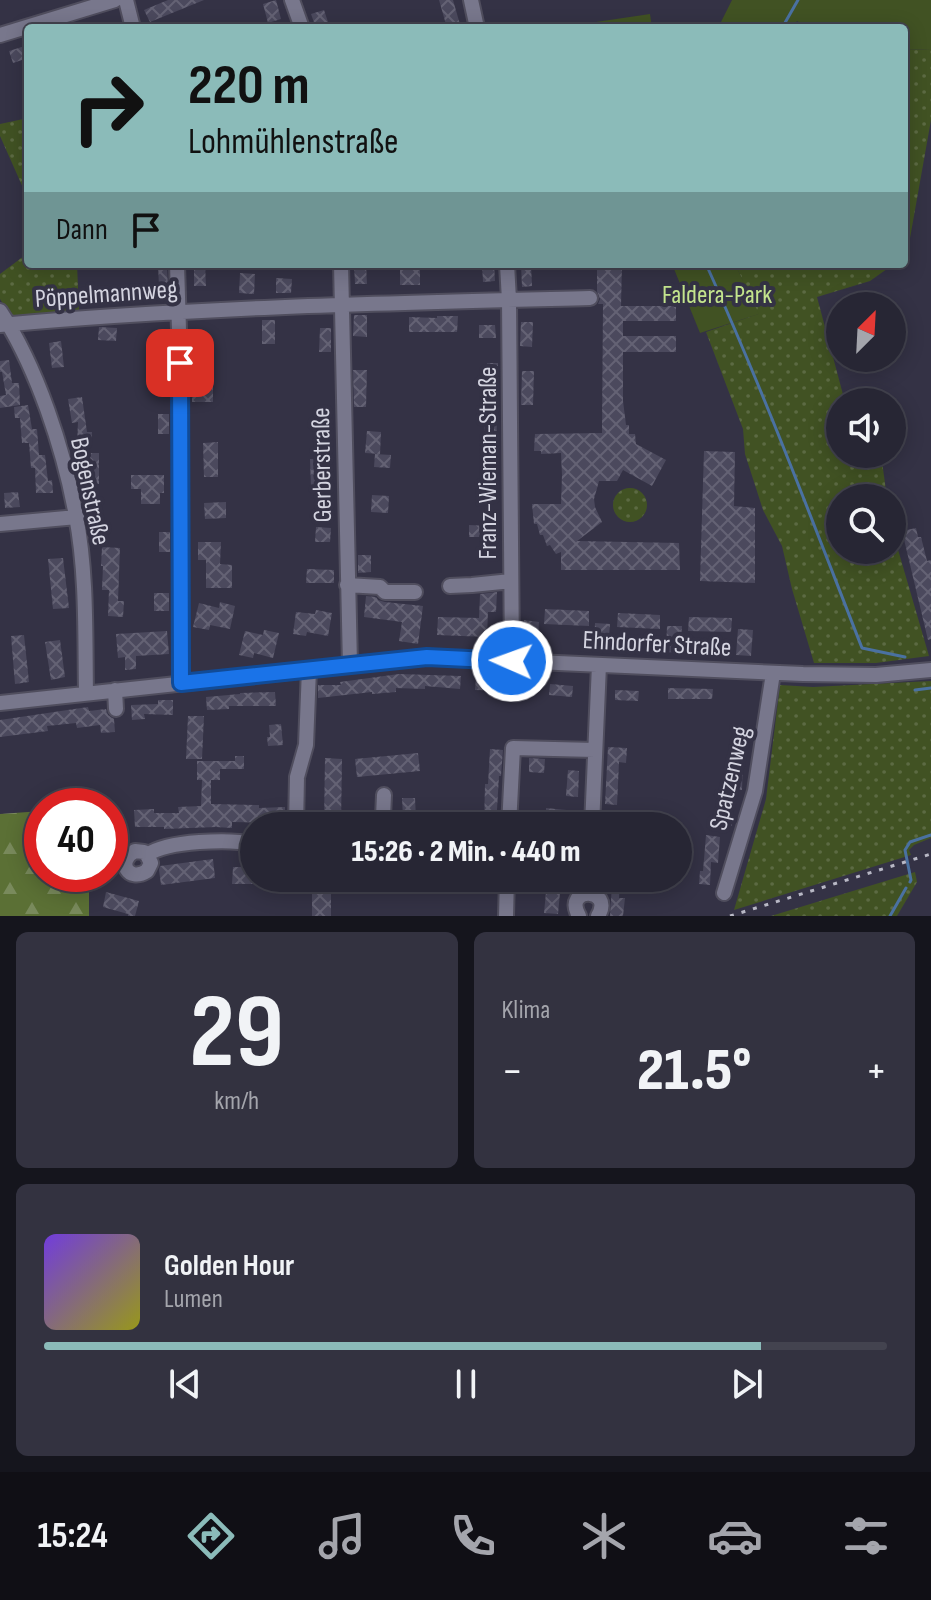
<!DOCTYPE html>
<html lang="de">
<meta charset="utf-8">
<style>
body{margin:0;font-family:"Sofia Sans Condensed",sans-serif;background:#333240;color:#f1f3f6;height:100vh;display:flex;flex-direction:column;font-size:30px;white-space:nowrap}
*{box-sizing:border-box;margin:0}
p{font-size:26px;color:#a4a5ac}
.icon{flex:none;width:44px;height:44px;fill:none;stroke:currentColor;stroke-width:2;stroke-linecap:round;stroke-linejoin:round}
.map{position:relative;height:916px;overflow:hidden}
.side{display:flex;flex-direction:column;gap:16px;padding:16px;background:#15151d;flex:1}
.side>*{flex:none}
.banner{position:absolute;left:24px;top:24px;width:884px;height:244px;border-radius:8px;box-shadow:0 4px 20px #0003,0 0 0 2px #43434f;background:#8bbbb9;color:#111;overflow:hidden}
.needle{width:52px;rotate:24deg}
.fabs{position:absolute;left:826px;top:292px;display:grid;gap:16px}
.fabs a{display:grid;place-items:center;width:80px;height:80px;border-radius:50%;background:#272634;box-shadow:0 4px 20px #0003,0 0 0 2px #43434f;font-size:40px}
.speed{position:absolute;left:24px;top:788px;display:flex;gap:16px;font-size:40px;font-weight:700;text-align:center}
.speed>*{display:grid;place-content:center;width:104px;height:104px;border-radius:50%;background:#272634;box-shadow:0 4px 20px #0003,0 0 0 2px #43434f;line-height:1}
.speed .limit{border:12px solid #d22;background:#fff;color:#111}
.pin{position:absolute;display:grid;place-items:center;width:68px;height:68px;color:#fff;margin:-34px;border-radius:16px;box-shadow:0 4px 12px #0006}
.me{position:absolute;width:88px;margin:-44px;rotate:272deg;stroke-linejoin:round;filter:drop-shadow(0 0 6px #0008)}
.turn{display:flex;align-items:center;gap:28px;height:168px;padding:0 32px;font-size:36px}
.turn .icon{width:104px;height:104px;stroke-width:2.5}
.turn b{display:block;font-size:56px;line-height:68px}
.then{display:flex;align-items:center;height:76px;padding:0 32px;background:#0003;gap:16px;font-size:30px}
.big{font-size:60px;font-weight:800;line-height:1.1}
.side .card{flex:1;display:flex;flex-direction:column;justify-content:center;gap:12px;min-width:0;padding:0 28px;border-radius:12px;background:#333240}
.side .dial{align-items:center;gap:0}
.dial b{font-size:104px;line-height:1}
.song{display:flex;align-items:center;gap:24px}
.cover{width:96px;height:96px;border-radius:12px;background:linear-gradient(135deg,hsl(260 70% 55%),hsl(60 70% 35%))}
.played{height:8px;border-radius:4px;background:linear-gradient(90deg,#8bbbb9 85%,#43434f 85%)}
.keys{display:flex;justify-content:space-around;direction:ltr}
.heat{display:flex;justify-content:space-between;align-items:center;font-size:44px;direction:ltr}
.side .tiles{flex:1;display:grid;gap:16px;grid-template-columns:1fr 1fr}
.card:last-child{grid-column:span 2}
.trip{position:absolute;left:240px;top:812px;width:452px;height:80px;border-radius:40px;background:#272634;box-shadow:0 4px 20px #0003,0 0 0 2px #43434f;font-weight:800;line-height:80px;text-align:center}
.dock{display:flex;height:128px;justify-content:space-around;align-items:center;background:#100f15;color:#a4a5ac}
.dock .icon{width:56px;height:56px}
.dock .selected{color:#8bbbb9}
.dock b{font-size:36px;color:#f1f3f6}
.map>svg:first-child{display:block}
</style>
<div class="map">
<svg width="931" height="916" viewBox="0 0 931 916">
<defs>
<pattern id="grass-dots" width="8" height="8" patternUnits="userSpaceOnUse" patternTransform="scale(2)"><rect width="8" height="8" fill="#415223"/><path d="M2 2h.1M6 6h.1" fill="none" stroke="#5c6a43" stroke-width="1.8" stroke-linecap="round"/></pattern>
<pattern id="forest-firs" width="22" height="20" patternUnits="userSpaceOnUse" patternTransform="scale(2)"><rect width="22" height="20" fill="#5b7035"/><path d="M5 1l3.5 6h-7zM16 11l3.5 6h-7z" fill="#798a5c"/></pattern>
<pattern id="building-cross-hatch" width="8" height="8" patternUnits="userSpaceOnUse" patternTransform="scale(2)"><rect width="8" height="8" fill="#4b495d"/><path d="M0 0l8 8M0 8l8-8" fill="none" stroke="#646274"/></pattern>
</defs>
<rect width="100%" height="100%" fill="#343245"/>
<!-- grass -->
<path fill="url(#grass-dots)" d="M904,49L931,50V120L907,255L904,257Z
M28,118V199L0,136V124Z
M28,253V264H77L79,310L13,320L0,299V274Z
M735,264H894L870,281L817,297L845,402H840V454H881L887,498H840V550H892V529L929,656L876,663H814L792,589L782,546L763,510L745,454L743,429L706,332L758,314Z
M613 505a17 17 0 1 1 34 0a17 17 0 1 1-34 0Z
M931,681V838L914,845L909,850L911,855L734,910L766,799L780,685L813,687Z
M915,872L917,882L897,916H771Z"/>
<!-- forest -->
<path fill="url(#forest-firs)" d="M42,811V874H89V916H0V814Z"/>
<!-- park -->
<path fill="#415223" d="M732,0H931V50L904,49V28H807L797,21L792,28H718Z
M650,14L652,28H569V26Z
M672,264H735L759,314L700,333Z"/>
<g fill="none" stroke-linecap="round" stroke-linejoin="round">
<!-- stream -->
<path stroke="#4a71a1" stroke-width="3" d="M782,28L798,0
M706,264C763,390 812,520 862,648L905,657
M915,690L931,688
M910,882L911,880L905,850L910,842L931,835
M890,916L906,888"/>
</g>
<!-- building -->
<path fill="url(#building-cross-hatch)" d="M168,0H204L150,22L144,10Z
M276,0L281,19L268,23L263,4Z
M439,0H453L461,28H447Z
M324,10L329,25L316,28L311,14Z
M28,45V58L13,63L9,51Z
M158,264H167L168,288H159Z
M194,264H205L206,286H194Z
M354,264H366L367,284H355Z
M482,264H494L495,281L483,282Z
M521,264H531L532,286L522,287Z
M597,264H622L621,306H676V321H623V336H676V352H623V401L626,425H629V434H635L636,444L666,460L652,486L623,470L617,481H599L594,499L595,507L602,522L577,541L679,543L680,570H561V552L556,554L550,545L547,546L543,535H540L537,524H534L532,504H561L562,475L561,453L541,454V451H534L535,434L602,433L603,304H598L600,299L597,291Z
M400,270H420V285H400Z
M240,273L255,274L254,294L239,293Z
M276,278L292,279L291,293H276Z
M131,286L132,298L110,299V287Z
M354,315H367V337L353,336Z
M437,316H458L457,332H409V317L437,318Z
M262,320H275V344H262Z
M521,322H533L532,347L520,346Z
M479,325H495L496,338H479Z
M99,327L117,328L116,341L98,340Z
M320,328H331V352H319Z
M159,330H169L170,361H160Z
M195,338H206V360H195Z
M61,341L64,367L52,368L49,343Z
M9,360L12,383H19L20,405L0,408V396L6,395L2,372H0V361Z
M487,363H498V383H486Z
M353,370H367L366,407H354Z
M522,371H534L533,405H521Z
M192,385H213V402H192Z
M82,397L87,432H92L91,445L77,444L78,422L72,423L68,399Z
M28,405L32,429H37L39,455H45L48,481L52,480L53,493H36L35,468H31L29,443H22L20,418H15L14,407Z
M485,413H497L495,503H483Z
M158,414H169V434H158Z
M367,431L381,432L380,454L365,453Z
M218,442V477H204L203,443Z
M704,451L735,452L734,506L755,508V583L700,581Z
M88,453H99V484H88Z
M375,454L391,455L390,468L374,467Z
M310,459H323L324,487H311Z
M131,475H164V493H160V504H141V489H131Z
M18,492L20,507L5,508L4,493Z
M372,495L389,496L388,513L371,512Z
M226,502V518L205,519L204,503Z
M469,525L489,526V537H469Z
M316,527L331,528L330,542H315Z
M916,528L918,537H921L927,561L931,560V639L928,640L902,531Z
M159,532H170V552H159Z
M484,541H496L497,561H484Z
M198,542H221L220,564L232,565V588H206V560H198Z
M102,547L120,548L118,601H124L123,617L108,616L109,590H102L103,566H101Z
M358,555H371V572L358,573Z
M63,558L69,608L53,609L48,559Z
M307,569L334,570V583H306Z
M497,592L496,612H488L487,637L437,635L438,617L479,618L480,594Z
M154,593H169V611H154Z
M366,596L376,597L378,600L385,602L423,606L418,644L399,641L402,622L364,617Z
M220,602L235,606L230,629L210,625L209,630L193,627L199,603L219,608Z
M545,609L589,611V626L544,624Z
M316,610L332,613L328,636L307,632L306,636L293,634L296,612L315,614Z
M618,613L660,615V629L617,627Z
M689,617L732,618L731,632L688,631Z
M524,620L539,622L537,647L522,646Z
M595,623L610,624L608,649H594Z
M667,626H682L680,653L666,652Z
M738,629L753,630L751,656L736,655Z
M264,630L279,633L273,658L254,653L253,658L239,655L245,631L263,635Z
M167,631L169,654L136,656V669L125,670V657L118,658L116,634Z
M24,635L29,682L15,684L11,636Z
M60,640L65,677L51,680L45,642Z
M399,674L461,676L460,689L425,686V689L396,688V692L372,694V692L318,698V685H341L340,682Z
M476,677L527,681L526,692L475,690Z
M550,684L573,686L572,697L549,695Z
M668,688L713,689L712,699H668Z
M615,690L639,691L638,701L615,700Z
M275,692L276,706H229V709L207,710L206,697L240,694V693Z
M158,700H173V715L144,714L145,719L132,720L131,705L158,704Z
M88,707L89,711L106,709L108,715L114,719L115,732L101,733L100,725L77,728L76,723L47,726L48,731L0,737V720Z
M188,716H204L202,759H186Z
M281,724L283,745L268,746L267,737H270L269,725Z
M608,747L627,748L626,763L619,762L617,805L605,804Z
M490,749L503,750L501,776H499L496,826H484L485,784H488Z
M418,753L420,771L357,777L355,759Z
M235,756H244V769H220V780H211V804L259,805V808L285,807V826H271V823L232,822V828L216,827L164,829V827H135L134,810L154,809V813H179L178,807L201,806L202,780H197V761H235Z
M325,758L342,759L341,823H324Z
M529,758L545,759L544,773L529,772Z
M728,760H743L742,790L734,789L732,826L719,825L720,798H727Z
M568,770L579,771L578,797L566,796Z
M402,798H415L416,818H403Z
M546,808L566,810V821L546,820Z
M706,835L720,837L718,863L711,862L710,885L699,884L700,871H703Z
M213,859L215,878L161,885L159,870L160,866Z
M233,867H254V884H232Z
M312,878H331V916H312Z
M396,878H419V891L396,890Z
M595,878H620L619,898H625L623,916H610L612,885L594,884Z
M106,892L139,901L135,916H128V914L103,907Z
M546,892L560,893L558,914L544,913Z"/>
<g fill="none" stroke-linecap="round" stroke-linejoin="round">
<!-- minor casing -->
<g stroke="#504e5e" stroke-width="18">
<path id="minor" d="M126,0L133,28
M292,0L302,28
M471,0L477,28
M0,35L115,0
M177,264L180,363L181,683
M341,264L350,665
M507,264L509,300L512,661
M0,311C37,367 64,450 76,516C87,574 85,634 86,693
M0,325C196,307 393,303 590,298
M0,524L77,517
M347,585L380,587L385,592H415
M450,586L472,585L511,581
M115,690L116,709
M0,703L427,657L803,674L876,675L931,670
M384,795L383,817L388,826
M296,826L297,777L306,745L309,669
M509,826L513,748L595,750
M592,826L599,665
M147,855L151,863L147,871C128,883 116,861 135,851L144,852L147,855C168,840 230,839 254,844
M360,878L363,881L371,883L379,878
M724,893L755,791L773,673
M506,916L507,878
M579,916C562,886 615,887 598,916"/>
</g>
<!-- minor -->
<use href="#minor" stroke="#78778c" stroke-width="14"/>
<!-- rail -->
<path stroke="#b8b8c5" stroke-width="3" stroke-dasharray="4 8" stroke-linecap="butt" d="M730,916L931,854"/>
</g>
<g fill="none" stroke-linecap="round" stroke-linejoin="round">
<!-- route casing -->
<g stroke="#114b97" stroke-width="20">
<path id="route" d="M180,363L181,683L427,657L512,661"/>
</g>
<!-- route -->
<use href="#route" stroke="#1a73e8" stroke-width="14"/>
</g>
<g text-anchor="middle" stroke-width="8" stroke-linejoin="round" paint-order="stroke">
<!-- street labels -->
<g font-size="26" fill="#d4d4e0" stroke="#343245">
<text transform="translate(106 293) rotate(-4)" y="9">Pöppelmannweg</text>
<text transform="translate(487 463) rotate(-90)" y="9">Franz-Wieman-Straße</text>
<text transform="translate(321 465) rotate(-91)" y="9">Gerberstraße</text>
<text transform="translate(91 491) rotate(78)" y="9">Bogenstraße</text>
<text transform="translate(657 643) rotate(3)" y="9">Ehndorfer Straße</text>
<text transform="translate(729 778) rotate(-77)" y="9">Spatzenweg</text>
</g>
<!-- park labels -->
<g font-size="26" fill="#c3e48d" stroke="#343245">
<text x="717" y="303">Faldera-Park</text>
</g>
</g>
</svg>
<div class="fabs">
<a><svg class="needle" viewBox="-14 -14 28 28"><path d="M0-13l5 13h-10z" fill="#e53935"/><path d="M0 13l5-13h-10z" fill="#a4a5ac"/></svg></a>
<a><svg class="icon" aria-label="sound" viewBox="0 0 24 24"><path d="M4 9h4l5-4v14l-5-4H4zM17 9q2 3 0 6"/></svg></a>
<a><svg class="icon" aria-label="search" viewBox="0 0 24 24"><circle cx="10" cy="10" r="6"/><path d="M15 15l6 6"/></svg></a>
</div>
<div class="speed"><div class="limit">40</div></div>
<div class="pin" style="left:180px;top:363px;background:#d93025"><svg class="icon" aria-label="arrive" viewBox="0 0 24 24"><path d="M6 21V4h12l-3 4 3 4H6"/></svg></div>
<svg class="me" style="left:512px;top:661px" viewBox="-20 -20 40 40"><circle r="17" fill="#1a73e8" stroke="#fff" stroke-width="3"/><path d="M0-11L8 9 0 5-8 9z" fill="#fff"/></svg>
<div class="trip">15:26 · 2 Min. · 440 m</div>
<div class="banner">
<div class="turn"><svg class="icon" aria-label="right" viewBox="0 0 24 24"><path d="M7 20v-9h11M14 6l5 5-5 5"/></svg><div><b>220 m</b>Lohmühlenstraße</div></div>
<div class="then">Dann<svg class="icon" aria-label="arrive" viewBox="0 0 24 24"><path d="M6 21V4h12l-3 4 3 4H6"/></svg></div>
</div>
</div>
<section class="side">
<div class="tiles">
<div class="card dial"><b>29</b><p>km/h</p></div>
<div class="card"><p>Klima</p>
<div class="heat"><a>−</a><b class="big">21.5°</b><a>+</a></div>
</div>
<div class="card">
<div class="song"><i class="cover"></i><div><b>Golden Hour</b><p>Lumen</p></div></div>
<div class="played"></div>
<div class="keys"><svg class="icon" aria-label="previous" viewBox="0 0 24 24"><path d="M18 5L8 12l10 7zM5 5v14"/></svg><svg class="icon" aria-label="pause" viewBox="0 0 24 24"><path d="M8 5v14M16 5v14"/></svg><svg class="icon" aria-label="next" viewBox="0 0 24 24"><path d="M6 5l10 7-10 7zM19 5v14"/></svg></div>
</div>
</div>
</section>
<nav class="dock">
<b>15:24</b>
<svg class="icon selected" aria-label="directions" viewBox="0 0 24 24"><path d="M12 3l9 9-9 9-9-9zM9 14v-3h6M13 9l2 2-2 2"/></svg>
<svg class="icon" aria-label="music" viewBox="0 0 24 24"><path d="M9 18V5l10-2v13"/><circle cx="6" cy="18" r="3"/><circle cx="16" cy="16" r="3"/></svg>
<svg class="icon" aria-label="phone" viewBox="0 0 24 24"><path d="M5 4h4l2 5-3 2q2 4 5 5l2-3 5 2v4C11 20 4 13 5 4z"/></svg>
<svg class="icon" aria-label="climate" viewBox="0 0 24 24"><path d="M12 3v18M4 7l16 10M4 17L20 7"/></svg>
<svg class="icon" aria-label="car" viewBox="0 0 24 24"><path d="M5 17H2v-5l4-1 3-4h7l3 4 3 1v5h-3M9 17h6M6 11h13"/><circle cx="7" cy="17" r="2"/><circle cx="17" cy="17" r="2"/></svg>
<svg class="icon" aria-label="filters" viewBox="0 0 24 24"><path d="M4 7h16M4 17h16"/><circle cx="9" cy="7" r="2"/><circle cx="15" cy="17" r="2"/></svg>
</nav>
